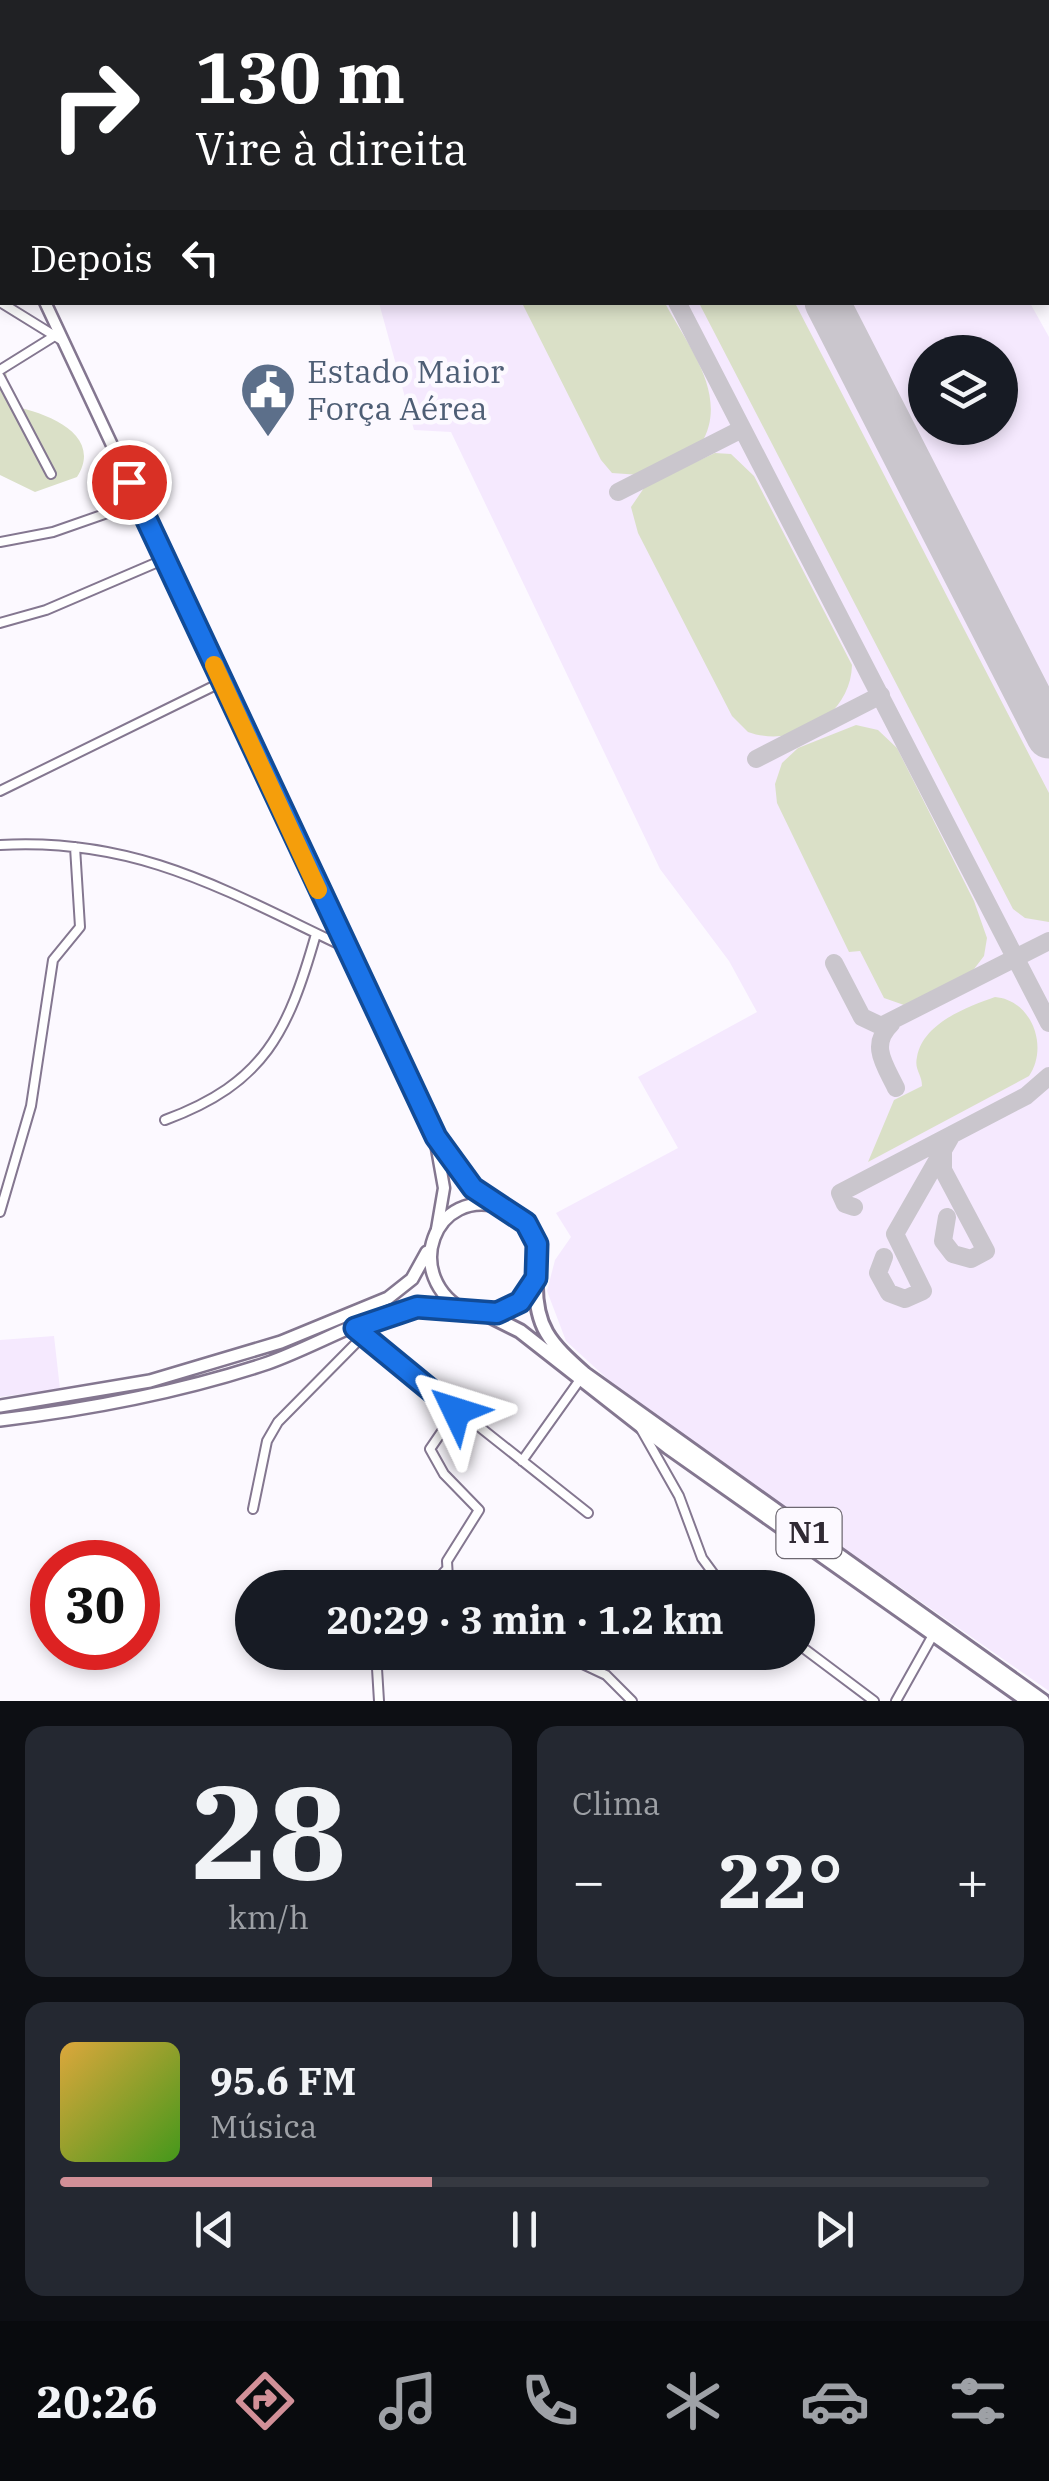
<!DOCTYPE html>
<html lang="pt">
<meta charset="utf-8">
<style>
body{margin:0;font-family:"IBM Plex Serif",serif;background:#242831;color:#f1f3f6;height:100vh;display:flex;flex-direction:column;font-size:38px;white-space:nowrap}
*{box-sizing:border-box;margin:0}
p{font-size:32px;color:#9ea1a6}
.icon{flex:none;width:55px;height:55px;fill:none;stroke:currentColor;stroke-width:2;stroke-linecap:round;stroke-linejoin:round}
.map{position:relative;height:1701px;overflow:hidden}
.sheet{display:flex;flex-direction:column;gap:25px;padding:25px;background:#0d0f14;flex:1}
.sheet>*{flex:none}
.banner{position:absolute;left:0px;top:0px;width:1050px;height:305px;box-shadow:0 5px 15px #0003;background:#202124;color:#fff;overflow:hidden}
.tools{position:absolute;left:908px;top:335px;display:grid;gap:20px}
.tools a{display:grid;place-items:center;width:110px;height:110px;border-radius:50%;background:#171b24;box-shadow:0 5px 15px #0003;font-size:50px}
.speed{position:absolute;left:30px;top:1540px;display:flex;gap:20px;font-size:50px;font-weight:700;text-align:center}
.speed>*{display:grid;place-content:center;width:130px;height:130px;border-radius:50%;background:#171b24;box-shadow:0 5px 15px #0003;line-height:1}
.speed .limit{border:15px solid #d22;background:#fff;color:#111}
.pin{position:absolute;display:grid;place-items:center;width:85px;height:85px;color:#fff;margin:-42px;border:5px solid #fff;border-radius:50%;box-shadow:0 2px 10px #0007}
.me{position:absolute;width:110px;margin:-55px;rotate:311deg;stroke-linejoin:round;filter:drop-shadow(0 0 8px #0008)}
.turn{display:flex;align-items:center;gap:35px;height:210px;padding:0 30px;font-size:45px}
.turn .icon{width:130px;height:130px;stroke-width:2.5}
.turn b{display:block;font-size:70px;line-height:85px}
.then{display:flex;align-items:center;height:95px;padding:0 30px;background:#0003;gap:20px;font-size:38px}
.big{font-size:75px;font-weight:700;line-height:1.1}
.sheet .tile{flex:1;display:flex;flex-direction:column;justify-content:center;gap:15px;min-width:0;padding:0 35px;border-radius:20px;background:#242831}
.sheet .dial{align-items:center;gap:0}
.dial b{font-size:130px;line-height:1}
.song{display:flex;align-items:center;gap:30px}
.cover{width:120px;height:120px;border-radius:15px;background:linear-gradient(135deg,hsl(40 70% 55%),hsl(100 70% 35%))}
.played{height:10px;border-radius:5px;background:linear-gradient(90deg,#d29098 40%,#363941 40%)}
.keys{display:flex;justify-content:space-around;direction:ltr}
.heat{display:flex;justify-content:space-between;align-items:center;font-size:55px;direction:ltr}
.sheet .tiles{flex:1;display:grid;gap:25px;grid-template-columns:1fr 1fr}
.tile:last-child{grid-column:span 2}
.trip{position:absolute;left:235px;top:1570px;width:580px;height:100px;border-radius:50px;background:#171b24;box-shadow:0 5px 15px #0003;font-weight:700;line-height:100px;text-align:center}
.menu{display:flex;height:160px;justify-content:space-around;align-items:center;background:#090b0e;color:#9ea1a6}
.menu .icon{width:70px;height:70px}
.menu .current{color:#d29098}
.menu b{font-size:45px;color:#f1f3f6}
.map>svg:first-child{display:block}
</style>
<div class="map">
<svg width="1049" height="1701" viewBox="0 0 1049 1701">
<rect width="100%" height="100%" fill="#fcf9ff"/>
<!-- built -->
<path fill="#f5e9fe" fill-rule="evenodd" d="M423,0H865L867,2H424Z
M379,303H1030L1049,337V1691L626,1396L566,1341L547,1291L555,1260L571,1237L556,1213L678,1148L638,1077L757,1012L729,961L660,869L451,432L414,430ZM925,352H1000V428H925Z
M54,1336L60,1389L0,1397V1340Z"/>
<!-- green -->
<path fill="#dae0c7" d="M522,303H665C688,346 730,396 701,444L640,475L612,473L601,460Z
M699,303H795L1049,793V922L1025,918L1013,909Z
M0,368L6,370L10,406C42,411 105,433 77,477L35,492L0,475Z
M715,453L731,454L754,476L852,665C851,715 795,749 748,732L732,716L638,533L631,507L646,485Z
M856,725L878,730L897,748L974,901L987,938L984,956L971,973L904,1005L884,998L860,951L849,952L777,803L775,784L782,763L798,748Z
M995,997C1032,1000 1049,1047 1029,1076L868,1162L894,1100L922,1086C922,1074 914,1070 917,1057C923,1023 967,1007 995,997Z"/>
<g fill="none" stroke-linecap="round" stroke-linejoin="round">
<!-- taxiway -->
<path stroke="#cac6cd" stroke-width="18" d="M677,302L1049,1023
M618,492L742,429
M756,759L881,695
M834,963L862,1017L881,1026L1049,941
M891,1024C869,1045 885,1065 896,1088
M943,1151V1170L986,1251L971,1259L953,1254L943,1241L947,1217
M854,1207L845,1204L840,1193L1026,1096L1049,1076
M884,1257L878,1273L889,1293L905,1299L923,1291L895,1234L950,1138"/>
<!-- runway -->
<path stroke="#cac6cd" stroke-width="45" d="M827,302L1049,736"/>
<!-- street casing -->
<g stroke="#847790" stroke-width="12">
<path id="street" d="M0,302L63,341
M0,370L53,337
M0,377L51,474
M0,542L53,532L139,502
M0,623L46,610L165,559
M0,791L222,682
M0,845C139,837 228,892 349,949
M165,1120C265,1083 288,1032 316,934
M0,1212L31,1106L53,960L80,927L75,847
M355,1328L588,1513
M456,1411L430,1449L444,1474L479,1510L447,1561L448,1578L459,1588
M641,1429L679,1496L702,1558L724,1588
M522,1461L579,1381
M253,1509L267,1441L278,1422L364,1335
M429,1588L446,1570
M798,1644L874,1701
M376,1652L379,1701
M557,1652L606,1675L632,1701
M896,1701L933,1635"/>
</g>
<!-- secondary casing -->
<g stroke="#847790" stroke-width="15">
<path id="secondary" d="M0,206L2,211
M45,302L436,1137L462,1177L502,1206
M436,1143L444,1188L437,1229"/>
</g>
<!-- primary casing -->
<g stroke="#847790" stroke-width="16">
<path id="primary" d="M0,1406L150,1381L281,1342L388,1298L412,1279L427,1252
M0,1420C91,1409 181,1392 268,1363C313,1347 357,1320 403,1309C437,1301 476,1324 508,1310C551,1290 548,1223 503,1208C435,1184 399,1277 467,1312"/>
</g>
<!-- highway casing -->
<g stroke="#847790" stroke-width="18">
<path id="highway" d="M536,1278C534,1327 550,1343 585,1374L1043,1701
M488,1315L520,1331L668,1447L1028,1701"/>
</g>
<!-- street -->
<use href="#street" stroke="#fff" stroke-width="8"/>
<!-- secondary -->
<use href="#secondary" stroke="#fff" stroke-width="10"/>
<!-- primary -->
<use href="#primary" stroke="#fff" stroke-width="11"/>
<!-- highway -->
<use href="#highway" stroke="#fff" stroke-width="12"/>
</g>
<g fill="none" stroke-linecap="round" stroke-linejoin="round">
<!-- route casing -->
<g stroke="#114b97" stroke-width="25">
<path id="route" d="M129,482L436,1137L473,1188L526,1223L537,1244L536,1278L520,1302L497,1313L417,1307L355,1328L456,1411"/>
</g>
<!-- route -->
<use href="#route" stroke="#1a73e8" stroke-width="18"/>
<!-- slow -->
<path stroke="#f59e0b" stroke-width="18" d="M214,665L318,890"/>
</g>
<!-- icons -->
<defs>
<g id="civic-pin" transform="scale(2.875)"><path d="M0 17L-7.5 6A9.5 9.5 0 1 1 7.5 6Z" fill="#5c6f8a" stroke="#fcf9ff"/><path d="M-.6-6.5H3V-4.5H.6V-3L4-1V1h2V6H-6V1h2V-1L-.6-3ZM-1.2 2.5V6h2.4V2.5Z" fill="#fff"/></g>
</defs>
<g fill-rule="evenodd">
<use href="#civic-pin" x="268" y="390"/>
</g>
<g text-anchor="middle" stroke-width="9" stroke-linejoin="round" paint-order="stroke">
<!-- shield labels -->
<rect fill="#fcf9ff" stroke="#6d6871" stroke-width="2.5" x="776.5" y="1508" width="65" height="50" rx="8"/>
<g font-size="30" font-weight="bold" fill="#302a34">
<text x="809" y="1543">N1</text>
</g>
<!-- service labels -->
<g font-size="32" fill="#4e5e75" stroke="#fcf9ff" text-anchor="start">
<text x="307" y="383">Estado Maior<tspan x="307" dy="37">Força Aérea</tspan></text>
</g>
</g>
</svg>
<div class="tools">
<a><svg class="icon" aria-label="layers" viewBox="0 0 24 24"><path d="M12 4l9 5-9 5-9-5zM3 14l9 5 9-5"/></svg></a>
</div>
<div class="speed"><div class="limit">30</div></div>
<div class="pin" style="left:129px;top:482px;background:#d93025"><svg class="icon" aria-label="arrive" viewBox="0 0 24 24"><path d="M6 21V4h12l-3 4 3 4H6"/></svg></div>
<svg class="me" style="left:456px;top:1411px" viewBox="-20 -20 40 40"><path d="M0-17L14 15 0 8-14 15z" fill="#1a73e8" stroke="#fff" stroke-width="4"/></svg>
<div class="trip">20:29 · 3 min · 1.2 km</div>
<div class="banner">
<div class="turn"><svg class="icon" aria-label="right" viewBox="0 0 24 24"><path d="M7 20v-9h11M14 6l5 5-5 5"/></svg><div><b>130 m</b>Vire à direita</div></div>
<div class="then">Depois<svg class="icon" aria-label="left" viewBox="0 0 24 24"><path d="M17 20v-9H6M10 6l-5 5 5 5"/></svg></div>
</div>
</div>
<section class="sheet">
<div class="tiles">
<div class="tile dial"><b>28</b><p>km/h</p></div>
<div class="tile"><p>Clima</p>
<div class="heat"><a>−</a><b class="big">22°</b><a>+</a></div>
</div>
<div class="tile">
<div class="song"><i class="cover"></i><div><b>95.6 FM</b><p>Música</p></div></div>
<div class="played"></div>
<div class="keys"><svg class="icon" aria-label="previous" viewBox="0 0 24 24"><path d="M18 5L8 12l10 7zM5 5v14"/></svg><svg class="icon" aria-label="pause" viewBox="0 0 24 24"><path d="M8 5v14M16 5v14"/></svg><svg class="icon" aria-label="next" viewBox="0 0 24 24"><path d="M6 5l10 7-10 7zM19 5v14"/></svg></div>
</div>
</div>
</section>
<nav class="menu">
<b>20:26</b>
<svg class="icon current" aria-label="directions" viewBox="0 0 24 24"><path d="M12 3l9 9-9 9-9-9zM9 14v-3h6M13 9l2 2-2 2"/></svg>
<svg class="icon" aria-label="music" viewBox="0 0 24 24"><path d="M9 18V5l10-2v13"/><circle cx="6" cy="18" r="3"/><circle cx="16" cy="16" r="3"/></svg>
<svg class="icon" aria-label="phone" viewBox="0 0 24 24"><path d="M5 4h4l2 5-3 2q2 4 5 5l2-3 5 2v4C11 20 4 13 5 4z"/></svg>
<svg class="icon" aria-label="climate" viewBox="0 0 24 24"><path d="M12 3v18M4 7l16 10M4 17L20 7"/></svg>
<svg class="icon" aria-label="car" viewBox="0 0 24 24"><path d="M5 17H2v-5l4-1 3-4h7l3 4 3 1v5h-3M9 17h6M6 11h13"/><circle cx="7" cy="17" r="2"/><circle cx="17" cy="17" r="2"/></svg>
<svg class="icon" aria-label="filters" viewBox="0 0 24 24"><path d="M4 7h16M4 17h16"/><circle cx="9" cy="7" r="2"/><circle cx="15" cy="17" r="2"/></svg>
</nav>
